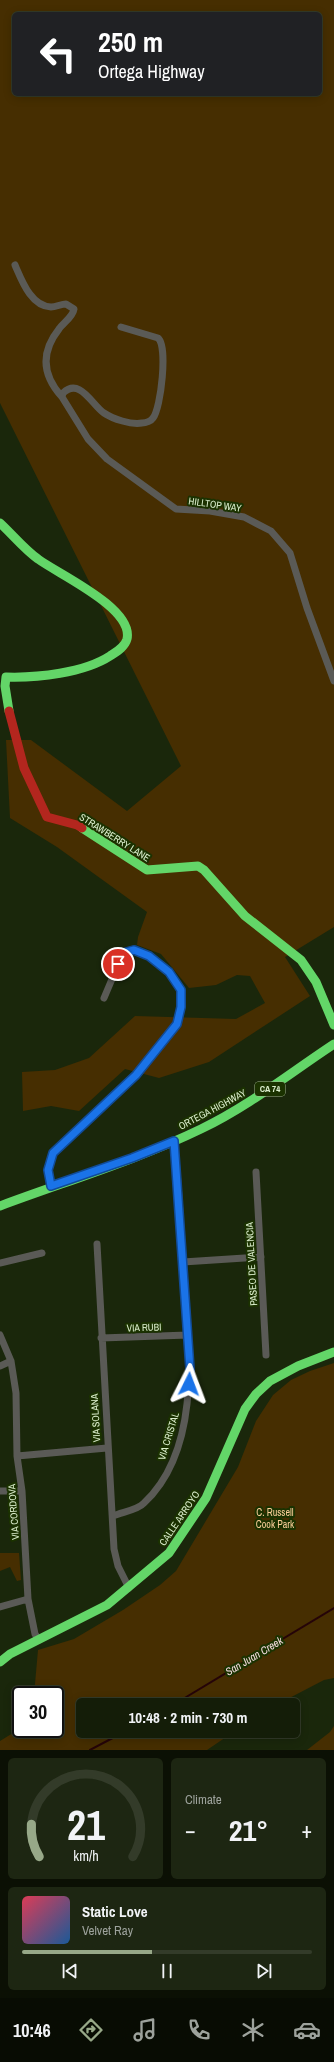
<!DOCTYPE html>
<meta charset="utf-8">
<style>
body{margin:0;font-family:"Archivo Narrow",sans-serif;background:#1d2612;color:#f1f3f6;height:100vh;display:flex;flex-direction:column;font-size:15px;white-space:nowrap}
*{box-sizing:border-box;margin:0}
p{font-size:13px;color:#9da29c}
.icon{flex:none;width:22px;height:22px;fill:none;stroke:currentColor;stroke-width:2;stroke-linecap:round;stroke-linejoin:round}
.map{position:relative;height:1750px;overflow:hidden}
.panel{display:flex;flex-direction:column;gap:8px;padding:8px;background:#0b1004;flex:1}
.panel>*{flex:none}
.banner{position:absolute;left:12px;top:12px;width:310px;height:84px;border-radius:6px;box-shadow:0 2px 10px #0003,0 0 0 1px #333b29;background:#202124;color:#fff;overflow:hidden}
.speed{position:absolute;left:12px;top:1686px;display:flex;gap:8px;font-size:20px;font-weight:700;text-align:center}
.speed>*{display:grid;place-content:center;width:52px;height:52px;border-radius:50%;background:#141d08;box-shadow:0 2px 10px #0003,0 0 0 1px #333b29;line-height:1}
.speed .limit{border:2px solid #111;border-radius:6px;background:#fff;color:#111}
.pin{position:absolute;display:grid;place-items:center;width:34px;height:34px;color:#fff;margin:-17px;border:2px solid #fff;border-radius:50%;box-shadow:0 1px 4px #0007}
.me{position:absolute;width:44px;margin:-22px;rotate:3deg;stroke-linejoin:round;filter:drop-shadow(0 0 3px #0008)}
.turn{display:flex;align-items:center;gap:14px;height:84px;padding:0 20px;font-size:18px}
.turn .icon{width:52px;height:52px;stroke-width:2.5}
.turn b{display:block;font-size:28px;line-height:34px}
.big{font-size:30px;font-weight:800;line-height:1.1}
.panel .tile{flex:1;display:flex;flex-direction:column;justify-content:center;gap:6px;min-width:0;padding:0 14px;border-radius:6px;background:#1d2612}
.panel .dial{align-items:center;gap:0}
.dial svg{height:104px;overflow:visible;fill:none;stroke:#333b29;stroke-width:7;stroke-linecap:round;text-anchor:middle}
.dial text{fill:#f1f3f6;stroke:none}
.song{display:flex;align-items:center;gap:12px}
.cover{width:48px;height:48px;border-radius:6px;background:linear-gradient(135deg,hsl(350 70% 55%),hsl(210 70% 35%))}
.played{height:4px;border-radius:2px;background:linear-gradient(90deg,#97a888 45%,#333b29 45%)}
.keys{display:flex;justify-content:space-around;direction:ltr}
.heat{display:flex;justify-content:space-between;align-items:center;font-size:22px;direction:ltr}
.panel .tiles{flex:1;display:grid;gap:8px;grid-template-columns:1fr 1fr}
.tile:last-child{grid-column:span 2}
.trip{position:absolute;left:76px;top:1698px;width:224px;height:40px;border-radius:6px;background:#141d08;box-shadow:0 2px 10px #0003,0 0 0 1px #333b29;font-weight:800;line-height:40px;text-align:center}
.menu{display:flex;height:64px;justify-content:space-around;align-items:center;background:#080c03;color:#9da29c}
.menu .icon{width:28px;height:28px}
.menu .selected{color:#97a888}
.menu b{font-size:18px;color:#f1f3f6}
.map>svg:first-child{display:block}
</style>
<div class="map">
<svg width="334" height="1750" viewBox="0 0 334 1750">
<rect width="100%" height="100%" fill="#1a270b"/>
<!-- green -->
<path fill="#462e01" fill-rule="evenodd" d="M0,0H334V927L285,957L310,996L209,1062L159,1078L125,1069L79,1111L51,1106L23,1111L22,1072L55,1070L89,1058L135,1016L236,1019L265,1003L250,976L237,975L216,985L189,988L161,954L137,945L138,937L147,912L57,847L10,818L6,740H31L127,811L181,766L0,403ZM14,14H320V94H14Z
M334,1363V1678L324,1680L276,1705H83V1731H235L207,1750H0V1741L21,1728L55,1729V1695H34L38,1650L74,1639L123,1610L160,1585L176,1571L238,1467L256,1421L273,1395L291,1380L310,1371Z
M0,1553H19L21,1580L17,1581L10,1567L0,1571Z
M334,1726V1750H307L330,1732Z"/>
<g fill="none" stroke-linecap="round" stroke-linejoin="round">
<!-- stream -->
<path stroke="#250408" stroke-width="2" d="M173,1705L334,1608
M90,1750L126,1731"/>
<!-- street -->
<path stroke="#5a5a56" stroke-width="7" d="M15,265C22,281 31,306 51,307C56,307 61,304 66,304L74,309C73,317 63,323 59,329C40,353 43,376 62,397
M121,327L158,338C168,346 161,408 153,418C151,421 146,423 142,423C131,425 113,419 104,413C92,405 80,377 63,393L62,397L88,439L107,459L176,509L210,511L244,517L271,531L290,553L307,608L334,681
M256,1172L266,1355
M51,1186L48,1170L53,1153L136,1075L177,1024L181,1007V990L169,971L149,956L134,950L123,953L104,998
M97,1244L114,1549L118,1566L129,1588
M183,1262L261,1257
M0,1263L42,1253
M0,1335L11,1361L16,1393L17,1456L22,1491L28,1599L35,1634L39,1640
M101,1338L188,1335
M0,1366L11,1361
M17,1456L107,1448
M0,1491H22
M113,1516C122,1512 138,1510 144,1503C205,1446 188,1337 183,1262C180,1222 179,1181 174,1141
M0,1607L28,1599"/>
<!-- fast -->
<path stroke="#63d668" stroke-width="9" d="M0,523C13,535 24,549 38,559C58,574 134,608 127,639C125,647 116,652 110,656C84,673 37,678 6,677L5,686L9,711
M82,828L147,870L198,866L204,870L245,916L301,960L316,982L334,1025
M0,1206C67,1181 137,1160 201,1129C249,1106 290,1073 334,1044
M0,1662L10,1654L107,1605L169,1553L206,1498L245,1409L256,1394L270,1381L298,1366L334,1352"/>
<!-- jam -->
<path stroke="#b3261e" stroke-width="9" d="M9,711L24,768L47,817L77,825L82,828"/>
</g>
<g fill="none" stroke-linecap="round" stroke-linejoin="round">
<!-- route casing -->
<g stroke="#114b97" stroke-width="10">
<path id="route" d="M118,964L123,953L134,950L149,956L169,972L181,990V1007L177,1024L136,1075L53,1153L48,1170L51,1186L132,1158L174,1141L190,1369L189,1384"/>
</g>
<!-- route -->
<use href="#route" stroke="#1a73e8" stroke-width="7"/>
</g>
<g text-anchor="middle" stroke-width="4" stroke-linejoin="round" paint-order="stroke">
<!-- shield labels -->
<rect fill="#1b3200" stroke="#a1b68f" stroke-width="1" x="255" y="1082" width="30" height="14" rx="3"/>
<g font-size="9" font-weight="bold" fill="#dbeecc">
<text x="270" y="1092">CA 74</text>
</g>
<!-- street labels -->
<g font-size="10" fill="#dbeecc" stroke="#1b3200">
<text transform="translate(215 504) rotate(8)" y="4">HILLTOP WAY</text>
<text transform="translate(115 837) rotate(32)" y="4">STRAWBERRY LANE</text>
<text transform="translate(212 1109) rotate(-28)" y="4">ORTEGA HIGHWAY</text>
<text transform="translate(251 1264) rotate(-93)" y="4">PASEO DE VALENCIA</text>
<text transform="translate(144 1327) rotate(-2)" y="4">VIA RUBI</text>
<text transform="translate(95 1418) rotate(-93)" y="4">VIA SOLANA</text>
<text transform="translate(168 1436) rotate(-73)" y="4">VIA CRISTAL</text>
<text transform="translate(13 1512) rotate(-94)" y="4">VIA CORDOVA</text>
<text transform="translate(179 1518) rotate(-56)" y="4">CALLE ARROYO</text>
</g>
<!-- park labels -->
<g font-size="10" fill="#fbce98" stroke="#1b3200">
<text x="275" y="1516">C. Russell<tspan x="275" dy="12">Cook Park</tspan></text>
</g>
<!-- water labels -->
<g font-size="11" font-style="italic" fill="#f6dcdf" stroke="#1b3200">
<text transform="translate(254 1656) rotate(-31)" y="4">San Juan Creek</text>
</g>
</g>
</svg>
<div class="speed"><div class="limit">30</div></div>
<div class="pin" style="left:118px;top:964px;background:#d93025"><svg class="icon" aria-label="arrive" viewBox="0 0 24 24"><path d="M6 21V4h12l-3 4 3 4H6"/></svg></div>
<svg class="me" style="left:189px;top:1384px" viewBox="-20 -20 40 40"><path d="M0-17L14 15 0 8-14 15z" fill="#1a73e8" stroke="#fff" stroke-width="4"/></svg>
<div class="trip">10:48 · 2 min · 730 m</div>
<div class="banner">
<div class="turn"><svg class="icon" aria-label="left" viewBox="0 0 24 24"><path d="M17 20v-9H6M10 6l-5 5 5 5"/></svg><div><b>250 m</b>Ortega Highway</div></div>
</div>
</div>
<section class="panel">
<div class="tiles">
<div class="tile dial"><svg viewBox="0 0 100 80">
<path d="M14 69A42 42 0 1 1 86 69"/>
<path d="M14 69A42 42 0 0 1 8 44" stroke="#97a888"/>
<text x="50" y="56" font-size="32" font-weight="700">21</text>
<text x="50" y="72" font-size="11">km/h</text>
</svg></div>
<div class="tile"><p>Climate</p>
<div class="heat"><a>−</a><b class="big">21°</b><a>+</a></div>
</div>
<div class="tile">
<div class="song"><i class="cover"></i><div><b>Static Love</b><p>Velvet Ray</p></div></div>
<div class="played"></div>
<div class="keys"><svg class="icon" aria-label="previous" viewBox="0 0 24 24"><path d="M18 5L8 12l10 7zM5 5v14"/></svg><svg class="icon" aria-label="pause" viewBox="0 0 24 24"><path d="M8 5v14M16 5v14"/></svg><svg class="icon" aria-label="next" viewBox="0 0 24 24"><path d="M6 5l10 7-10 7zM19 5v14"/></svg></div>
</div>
</div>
</section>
<nav class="menu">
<b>10:46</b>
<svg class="icon selected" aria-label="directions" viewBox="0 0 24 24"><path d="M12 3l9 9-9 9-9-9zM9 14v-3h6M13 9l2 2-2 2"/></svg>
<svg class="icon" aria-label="music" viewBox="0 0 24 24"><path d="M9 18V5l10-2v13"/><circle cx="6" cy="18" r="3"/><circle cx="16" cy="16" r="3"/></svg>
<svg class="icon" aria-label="phone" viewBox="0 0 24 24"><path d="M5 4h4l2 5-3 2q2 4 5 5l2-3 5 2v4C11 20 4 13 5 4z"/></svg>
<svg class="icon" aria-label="climate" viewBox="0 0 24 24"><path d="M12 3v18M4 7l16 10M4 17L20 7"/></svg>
<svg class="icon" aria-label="car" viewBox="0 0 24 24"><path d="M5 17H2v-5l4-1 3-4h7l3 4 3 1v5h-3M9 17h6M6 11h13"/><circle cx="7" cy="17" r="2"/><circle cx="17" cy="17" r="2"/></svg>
</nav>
